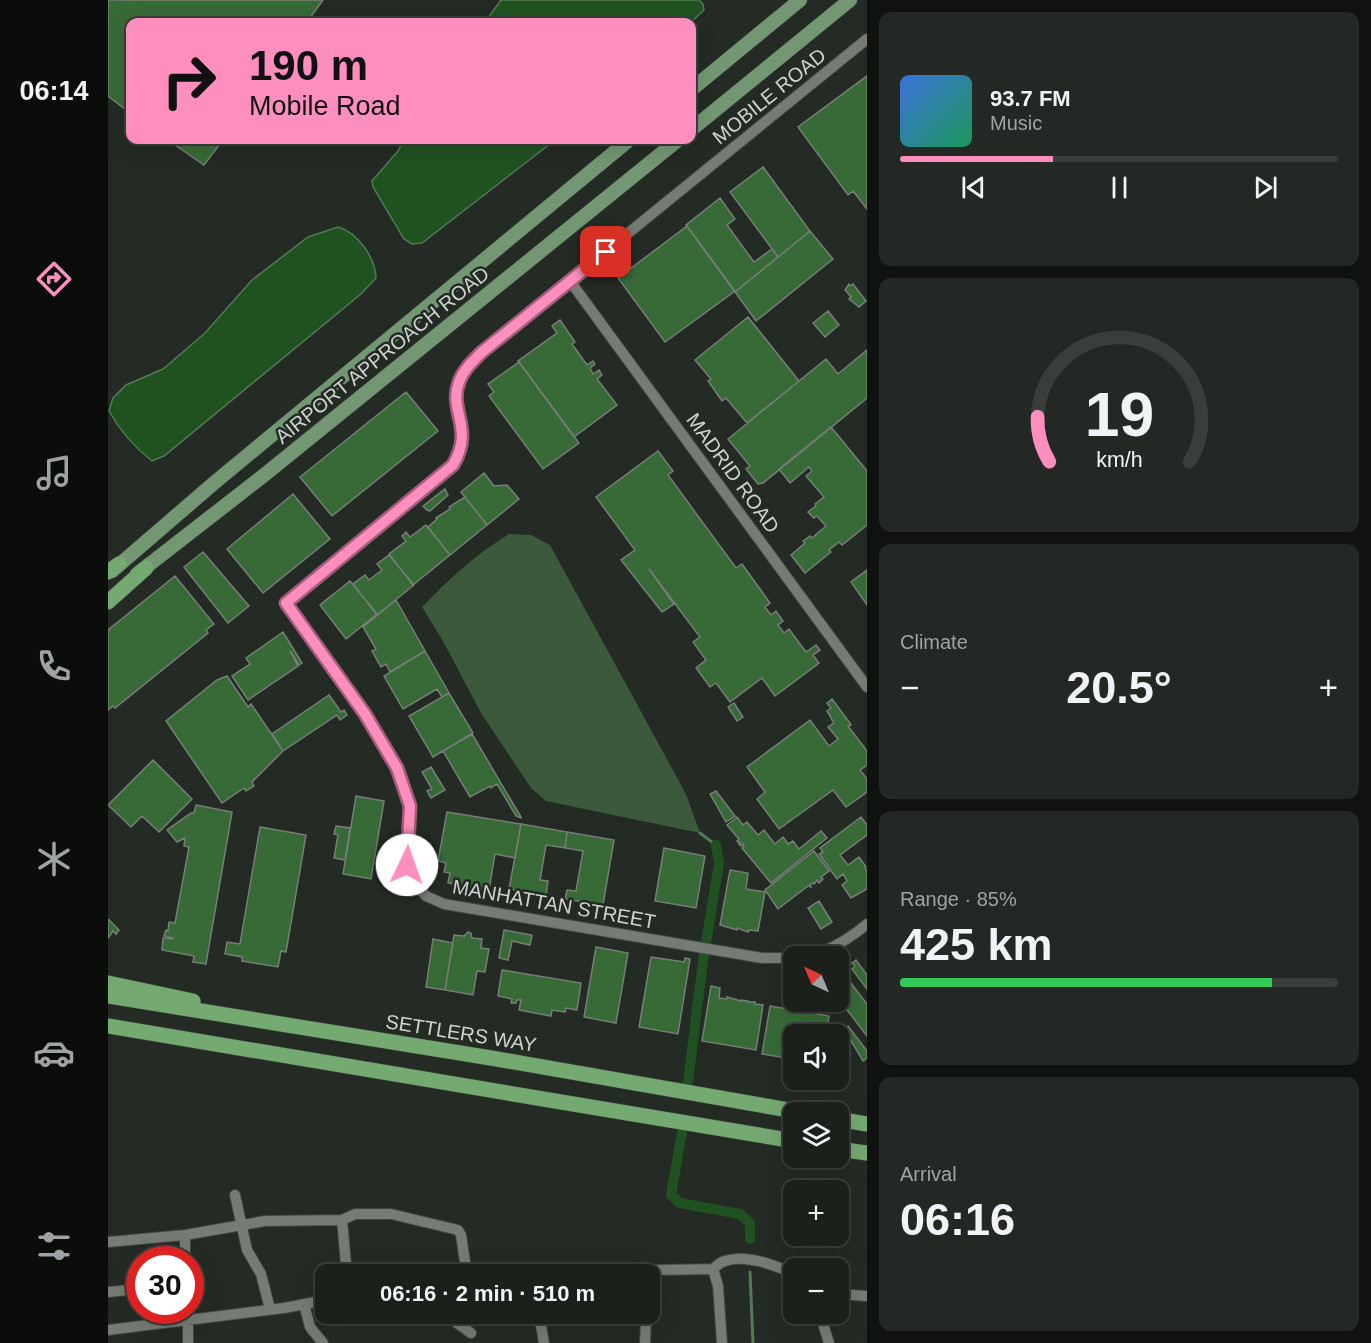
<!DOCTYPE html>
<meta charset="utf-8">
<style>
body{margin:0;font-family:Helvetica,sans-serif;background:#242824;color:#f1f3f6;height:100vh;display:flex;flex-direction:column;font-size:22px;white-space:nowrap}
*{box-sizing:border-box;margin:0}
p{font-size:20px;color:#a0a3a3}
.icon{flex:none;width:33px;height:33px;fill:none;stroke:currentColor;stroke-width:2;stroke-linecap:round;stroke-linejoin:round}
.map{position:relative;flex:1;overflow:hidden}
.side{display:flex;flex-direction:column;gap:12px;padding:12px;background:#0f120f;width:504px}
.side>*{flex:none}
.hud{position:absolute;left:18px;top:18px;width:570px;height:126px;border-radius:12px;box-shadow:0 6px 24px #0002,0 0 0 2px #393e3a;background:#fd8ebe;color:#111;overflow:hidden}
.needle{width:39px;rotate:316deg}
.fabs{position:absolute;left:675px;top:946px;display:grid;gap:12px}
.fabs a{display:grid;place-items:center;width:66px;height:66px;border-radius:12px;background:#1b201b;box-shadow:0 6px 24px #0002,0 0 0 2px #393e3a;font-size:30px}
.speed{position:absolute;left:18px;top:1246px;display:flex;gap:12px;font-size:30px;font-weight:700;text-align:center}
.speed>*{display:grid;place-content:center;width:78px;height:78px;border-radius:50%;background:#1b201b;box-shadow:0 6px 24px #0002,0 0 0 2px #393e3a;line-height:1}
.speed .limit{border:9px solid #d22;background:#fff;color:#111}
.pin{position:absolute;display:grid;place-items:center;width:51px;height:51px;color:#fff;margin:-26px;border-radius:12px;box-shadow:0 3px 9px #0006}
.me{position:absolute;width:66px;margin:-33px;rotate:3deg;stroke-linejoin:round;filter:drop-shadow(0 0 4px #0008)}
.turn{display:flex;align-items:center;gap:21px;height:126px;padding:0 24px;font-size:27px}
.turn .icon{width:78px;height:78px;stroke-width:2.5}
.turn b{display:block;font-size:42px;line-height:51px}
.big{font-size:45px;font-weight:600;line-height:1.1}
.side .widget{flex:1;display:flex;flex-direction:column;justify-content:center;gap:9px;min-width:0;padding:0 21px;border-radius:12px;background:#242824}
.side .dial{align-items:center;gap:0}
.dial svg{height:156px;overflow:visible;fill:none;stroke:#393e3a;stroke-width:7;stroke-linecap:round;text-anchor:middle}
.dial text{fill:#f1f3f6;stroke:none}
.song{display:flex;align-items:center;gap:18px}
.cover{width:72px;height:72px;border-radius:9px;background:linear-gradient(135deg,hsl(220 70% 55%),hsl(150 70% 35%))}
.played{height:6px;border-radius:3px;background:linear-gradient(90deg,#fd8ebe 35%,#393e3a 35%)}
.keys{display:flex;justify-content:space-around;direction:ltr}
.heat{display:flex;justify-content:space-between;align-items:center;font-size:33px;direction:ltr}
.charge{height:9px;border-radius:4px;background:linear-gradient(90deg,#34c759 85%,#393e3a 0)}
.trip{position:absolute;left:207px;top:1264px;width:345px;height:60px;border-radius:12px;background:#1b201b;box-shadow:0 6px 24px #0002,0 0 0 2px #393e3a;font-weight:600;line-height:60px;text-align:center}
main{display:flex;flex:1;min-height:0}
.tab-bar{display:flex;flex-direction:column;width:108px;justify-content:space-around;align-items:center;background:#0b0d0b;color:#a0a3a3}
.tab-bar .icon{width:42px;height:42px}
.tab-bar .on{color:#fd8ebe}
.tab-bar b{font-size:27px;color:#f1f3f6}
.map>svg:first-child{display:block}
</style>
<main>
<nav class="tab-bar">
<b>06:14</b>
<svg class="icon on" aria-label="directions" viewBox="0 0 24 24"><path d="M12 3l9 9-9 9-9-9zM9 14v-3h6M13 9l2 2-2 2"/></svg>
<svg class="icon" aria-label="music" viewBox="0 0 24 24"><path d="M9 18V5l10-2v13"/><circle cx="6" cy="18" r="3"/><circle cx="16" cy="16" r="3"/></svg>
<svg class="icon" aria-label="phone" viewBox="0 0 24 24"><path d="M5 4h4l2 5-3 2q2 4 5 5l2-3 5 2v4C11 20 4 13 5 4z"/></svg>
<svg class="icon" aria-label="climate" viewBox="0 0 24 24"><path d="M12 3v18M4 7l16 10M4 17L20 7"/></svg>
<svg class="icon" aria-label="car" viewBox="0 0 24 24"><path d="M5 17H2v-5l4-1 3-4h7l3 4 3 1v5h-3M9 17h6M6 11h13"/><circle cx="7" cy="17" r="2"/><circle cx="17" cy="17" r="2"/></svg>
<svg class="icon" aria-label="filters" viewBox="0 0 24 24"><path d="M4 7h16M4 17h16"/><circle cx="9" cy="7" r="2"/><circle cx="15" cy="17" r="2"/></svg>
</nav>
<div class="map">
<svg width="759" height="1343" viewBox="0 0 759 1343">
<rect width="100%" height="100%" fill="#242a24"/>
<!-- green -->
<path fill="#3c5a3b" d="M401,534L423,535L442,545L578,794L592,833L438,801L423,788L373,713L335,641L314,607C341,579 368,554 401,534Z"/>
<!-- water -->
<path fill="#205221" stroke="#547955" stroke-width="1.5" d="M393,0H591L595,4L596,10L583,22H377Z
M296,140H447L314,243L304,244L296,239L265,187L264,181L290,151Z
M230,227C250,233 267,257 268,278L253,294L56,456L44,461C26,447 12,431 1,411L5,398L18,385L55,369L97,333L144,280L200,237Z"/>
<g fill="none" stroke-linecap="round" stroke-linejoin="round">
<!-- stream -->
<path stroke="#547955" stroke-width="3" d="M592,833L608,845
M642,1272L645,1343"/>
<!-- canal -->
<path stroke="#205221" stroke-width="10" d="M580,1082L595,961L611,863L608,845
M574,1132L563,1195L572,1203L632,1214L642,1223V1239"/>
</g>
<!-- building -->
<path fill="#386a38" stroke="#777e77" stroke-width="1.5" d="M0,0H215L199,22H22V113L0,96Z
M759,76V209L745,191L740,195L690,127Z
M60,140H115L96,165Z
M655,167L702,231L670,257L622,192Z
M612,198L627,219L619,225L646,262L664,249L670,257L627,292L578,225Z
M579,226L627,291L557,342L510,278Z
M702,231L725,259L648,321L627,292Z
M741,284L742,286L745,284L758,301L751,307L741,299L743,297L737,290Z
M720,311L731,325L717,337L705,323Z
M640,317L691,381L639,423L618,398L614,401L600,381L603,379L587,360Z
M452,320L467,342L464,344L479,365L485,361L487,364L482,368L485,374L491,370L494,375L489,379L509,405L466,437L410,361L449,333L444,326Z
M759,350V398L655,483L650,484L638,469L642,466L620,439L718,359L730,374Z
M411,362L471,443L435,469L381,396L386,392L380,384Z
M298,392L330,431L224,516L192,477Z
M723,427L759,471V525L734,545L731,542L721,550L723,552L697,573L683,555L697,543L695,541L702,536L704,538L718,526L709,516L706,518L700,512L708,506L707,504L716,497L698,476L704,471L701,467L682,483L671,469Z
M550,451L565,471L560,475L628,568L634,564L662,603L657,607L663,615L668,611L675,621L670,625L676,633L681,629L698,652L708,645L712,650L705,655L711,663L667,696L654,678L622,702L608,683L602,687L588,668L598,660L585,642L592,637L541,569L566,604L554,612L513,560L527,550L488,497Z
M376,473L386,486L399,485L411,499L379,525L353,492Z
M337,489L340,495L322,511L319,510L315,506Z
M185,494L222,539L155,593L119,549Z
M357,497L379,525L342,555L320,527L329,519L328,518L342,509L341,507Z
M318,525L342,555L305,585L281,554L298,541L294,536L298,532L302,537Z
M95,552L141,606L120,623L76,567Z
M281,555L306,585L269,615L245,584L257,575L261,580L274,570L269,564Z
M759,570V605L743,582Z
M67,576L106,624L98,630L100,633L7,708L5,706L0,710V630Z
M242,581L269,614L238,639L212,605Z
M288,600L317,651L282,672L278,664L273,667L264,651L268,649L255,627Z
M175,632L194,663L191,665L182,651L190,666L140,700L124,676L142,664L138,658Z
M317,651L341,693L334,697L329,689L295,709L276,676Z
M119,676L140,707L143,704L175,751L144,782L146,786L138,791L136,788L114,803L58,721L109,680Z
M341,693L365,733L325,757L301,716Z
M221,695L233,712L236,710L239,715L232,720L229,715L175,751L164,734Z
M724,699L741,722L743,725L740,726L759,751V765L752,770L759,779V792L738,807L725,790L671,829L649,799L657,792L639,767L702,720L721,746L730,739L720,727L726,723L719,711L723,708L719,703Z
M626,703L635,717L629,721L620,707Z
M364,734L413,817V818L408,816L389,784L383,788L382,786L362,797L335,751Z
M45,760L84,799L51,832L34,816L23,827L0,805Z
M323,767L337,790L323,798L319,791L324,789L314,772Z
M608,791L627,816L618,822L602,794Z
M248,796L276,801L263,879L235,874Z
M88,805L124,812L98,964L85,962L86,956L54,950L55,938L65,939V938L56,936L58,930L60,931L61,922L67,923L81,847L76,846L77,838L69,842L59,830L83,813H86Z
M339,812L413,824L407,858L387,854L381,890L340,883L342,873L336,872L338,863L330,861Z
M629,817L635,825L639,822L650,835L656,830L667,844L675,837L680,844L685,841L691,849L713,831L719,838L663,883L634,848L636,846L635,844L633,846L631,844L633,842L631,843L629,841L631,839L619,825Z
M753,817L759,825V835L732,855L740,865L751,857L758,867L757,868L759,871V889L743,898L734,885L739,881L735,874L729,879L711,854L715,852L712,848Z
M413,824L459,832L457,848L438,845L432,880L440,881L438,896L401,889Z
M228,826L242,828L237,860L226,858L230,835L226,834Z
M152,827L198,835L178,952L173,951L170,967L134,961V957L117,954L119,942L132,944Z
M459,832L506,840L495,905L457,899L459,890L468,891L475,851L457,848Z
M556,848L597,856L588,908L547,901Z
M706,851L721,871L713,877L715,879L711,883L709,880L706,884L705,883L702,885L703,887L700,886L670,909L657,890Z
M622,870L640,873L638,889L657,892L650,931L641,930L640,932L629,928V930L612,925Z
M711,901L724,922L713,929L700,908Z
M0,919L11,930L8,934L5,931L0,938Z
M396,930L424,935L422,945L404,941L400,960L391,958Z
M360,932L363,933L364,938L374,939L373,948L381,949L377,972L369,971L365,995L337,990L346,935L356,936Z
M325,939L345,943L337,990L318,987Z
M488,947L520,953L508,1023L476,1017Z
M543,957L576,962L577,958L582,959L570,1034L531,1027Z
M748,960L759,975V989L744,969L747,966L744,963Z
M394,970L473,983L469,1010L458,1008L457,1012L444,1010L443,1016L411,1010L413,1000H409L408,1003H403L404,999L390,996Z
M735,973L759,1004V1036L730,998V976Z
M603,986L612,988L611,998L619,999V997L633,1001V1000L640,1001V1002H647V1004L655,1005L648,1050L594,1041Z
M662,1006L721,1016L718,1035H686V1059L654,1054Z
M740,1026L759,1051V1058L755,1061L736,1029Z"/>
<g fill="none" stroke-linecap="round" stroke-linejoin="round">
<!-- minor casing -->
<g stroke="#40453f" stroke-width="12">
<path id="minor" d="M462,281L759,687
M694,957C719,953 740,940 759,924
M686,958H654L336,904L318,896L306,882L299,865L301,806L289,768L257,714L178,603L345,465C366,428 340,411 351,382C356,370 365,361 374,352L759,39
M127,1195L139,1250L153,1274L162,1309
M234,1220L239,1275
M0,1242L77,1235L157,1221L234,1220L247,1214H283L350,1230L353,1235L359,1275
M77,1260V1235
M605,1269C609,1266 612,1262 617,1261C637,1254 667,1265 686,1274
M423,1275H487L547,1270L605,1269L610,1286L614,1343
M0,1292L32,1289
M730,1294L759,1296
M196,1304L202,1327L215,1343
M340,1314L346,1321L363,1333
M431,1314L436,1343
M712,1314L721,1343
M80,1320V1343
M0,1330L176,1308L218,1300
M537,1343L538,1320"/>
</g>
<!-- major casing -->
<g stroke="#40453f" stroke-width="15">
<path id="major" d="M584,89L692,0
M584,129L742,0
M4,571L106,483L521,140
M29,574L155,476L570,140"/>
</g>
<!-- highway casing -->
<g stroke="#40453f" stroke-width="16">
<path id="highway" d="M0,572L11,564
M0,602L38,568
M0,983L85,1001
M0,996L383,1058L698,1113
M0,1026L686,1141
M730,1119L759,1124
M730,1149L759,1153"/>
</g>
<!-- minor -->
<use href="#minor" stroke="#757c74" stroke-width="10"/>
<!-- major -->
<use href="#major" stroke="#749773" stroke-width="14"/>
<!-- highway -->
<use href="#highway" stroke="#74a972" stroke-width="15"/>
</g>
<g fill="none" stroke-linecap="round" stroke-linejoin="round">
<!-- route casing -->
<g stroke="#a45c7c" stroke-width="15">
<path id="route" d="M299,865L302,806L289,768L257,714L178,603L345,465C367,428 340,411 351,382C355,370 365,361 374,352L498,252"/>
</g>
<!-- route -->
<use href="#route" stroke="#fd8ebe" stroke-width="10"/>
</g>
<g text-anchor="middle" stroke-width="5" stroke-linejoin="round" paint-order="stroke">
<!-- street labels -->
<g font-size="20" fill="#cfd3cf" stroke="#242a24">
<text transform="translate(661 96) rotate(-39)" y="7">MOBILE ROAD</text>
<text transform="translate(274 355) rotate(-39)" y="7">AIRPORT APPROACH ROAD</text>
<text transform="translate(625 473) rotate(54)" y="7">MADRID ROAD</text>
<text transform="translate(446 904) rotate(10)" y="7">MANHATTAN STREET</text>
<text transform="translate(353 1033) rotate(9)" y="7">SETTLERS WAY</text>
</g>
</g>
</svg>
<div class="fabs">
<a><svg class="needle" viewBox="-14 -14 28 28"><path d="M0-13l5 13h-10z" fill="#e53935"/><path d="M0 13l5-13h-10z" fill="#a0a3a3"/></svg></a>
<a><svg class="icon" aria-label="sound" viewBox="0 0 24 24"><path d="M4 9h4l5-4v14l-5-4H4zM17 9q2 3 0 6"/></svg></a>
<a><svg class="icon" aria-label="layers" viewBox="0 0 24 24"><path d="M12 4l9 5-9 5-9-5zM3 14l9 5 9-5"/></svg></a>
<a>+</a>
<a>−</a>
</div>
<div class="speed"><div class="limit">30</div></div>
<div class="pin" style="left:498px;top:252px;background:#d93025"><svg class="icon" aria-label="arrive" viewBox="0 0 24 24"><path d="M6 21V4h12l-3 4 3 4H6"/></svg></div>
<svg class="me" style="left:299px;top:865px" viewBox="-20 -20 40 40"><circle r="19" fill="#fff"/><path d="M0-13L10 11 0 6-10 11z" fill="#fd8ebe"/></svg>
<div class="trip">06:16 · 2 min · 510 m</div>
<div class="hud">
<div class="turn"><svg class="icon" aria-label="right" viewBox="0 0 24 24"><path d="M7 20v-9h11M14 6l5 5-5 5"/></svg><div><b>190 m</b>Mobile Road</div></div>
</div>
</div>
<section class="side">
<div class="widget">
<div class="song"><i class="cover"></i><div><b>93.7 FM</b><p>Music</p></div></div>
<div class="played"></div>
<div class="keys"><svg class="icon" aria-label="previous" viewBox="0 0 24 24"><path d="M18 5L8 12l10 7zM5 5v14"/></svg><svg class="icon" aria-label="pause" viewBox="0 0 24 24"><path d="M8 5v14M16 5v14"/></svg><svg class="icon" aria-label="next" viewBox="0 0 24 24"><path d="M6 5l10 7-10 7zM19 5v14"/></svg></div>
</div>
<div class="widget dial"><svg viewBox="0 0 100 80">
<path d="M14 69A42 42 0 1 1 86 69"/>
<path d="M14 69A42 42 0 0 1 8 46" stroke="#fd8ebe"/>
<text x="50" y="56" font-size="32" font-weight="700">19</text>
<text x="50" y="72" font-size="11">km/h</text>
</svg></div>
<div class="widget"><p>Climate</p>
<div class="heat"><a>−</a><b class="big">20.5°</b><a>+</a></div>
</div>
<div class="widget"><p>Range · 85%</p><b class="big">425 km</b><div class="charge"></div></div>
<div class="widget"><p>Arrival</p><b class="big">06:16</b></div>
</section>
</main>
